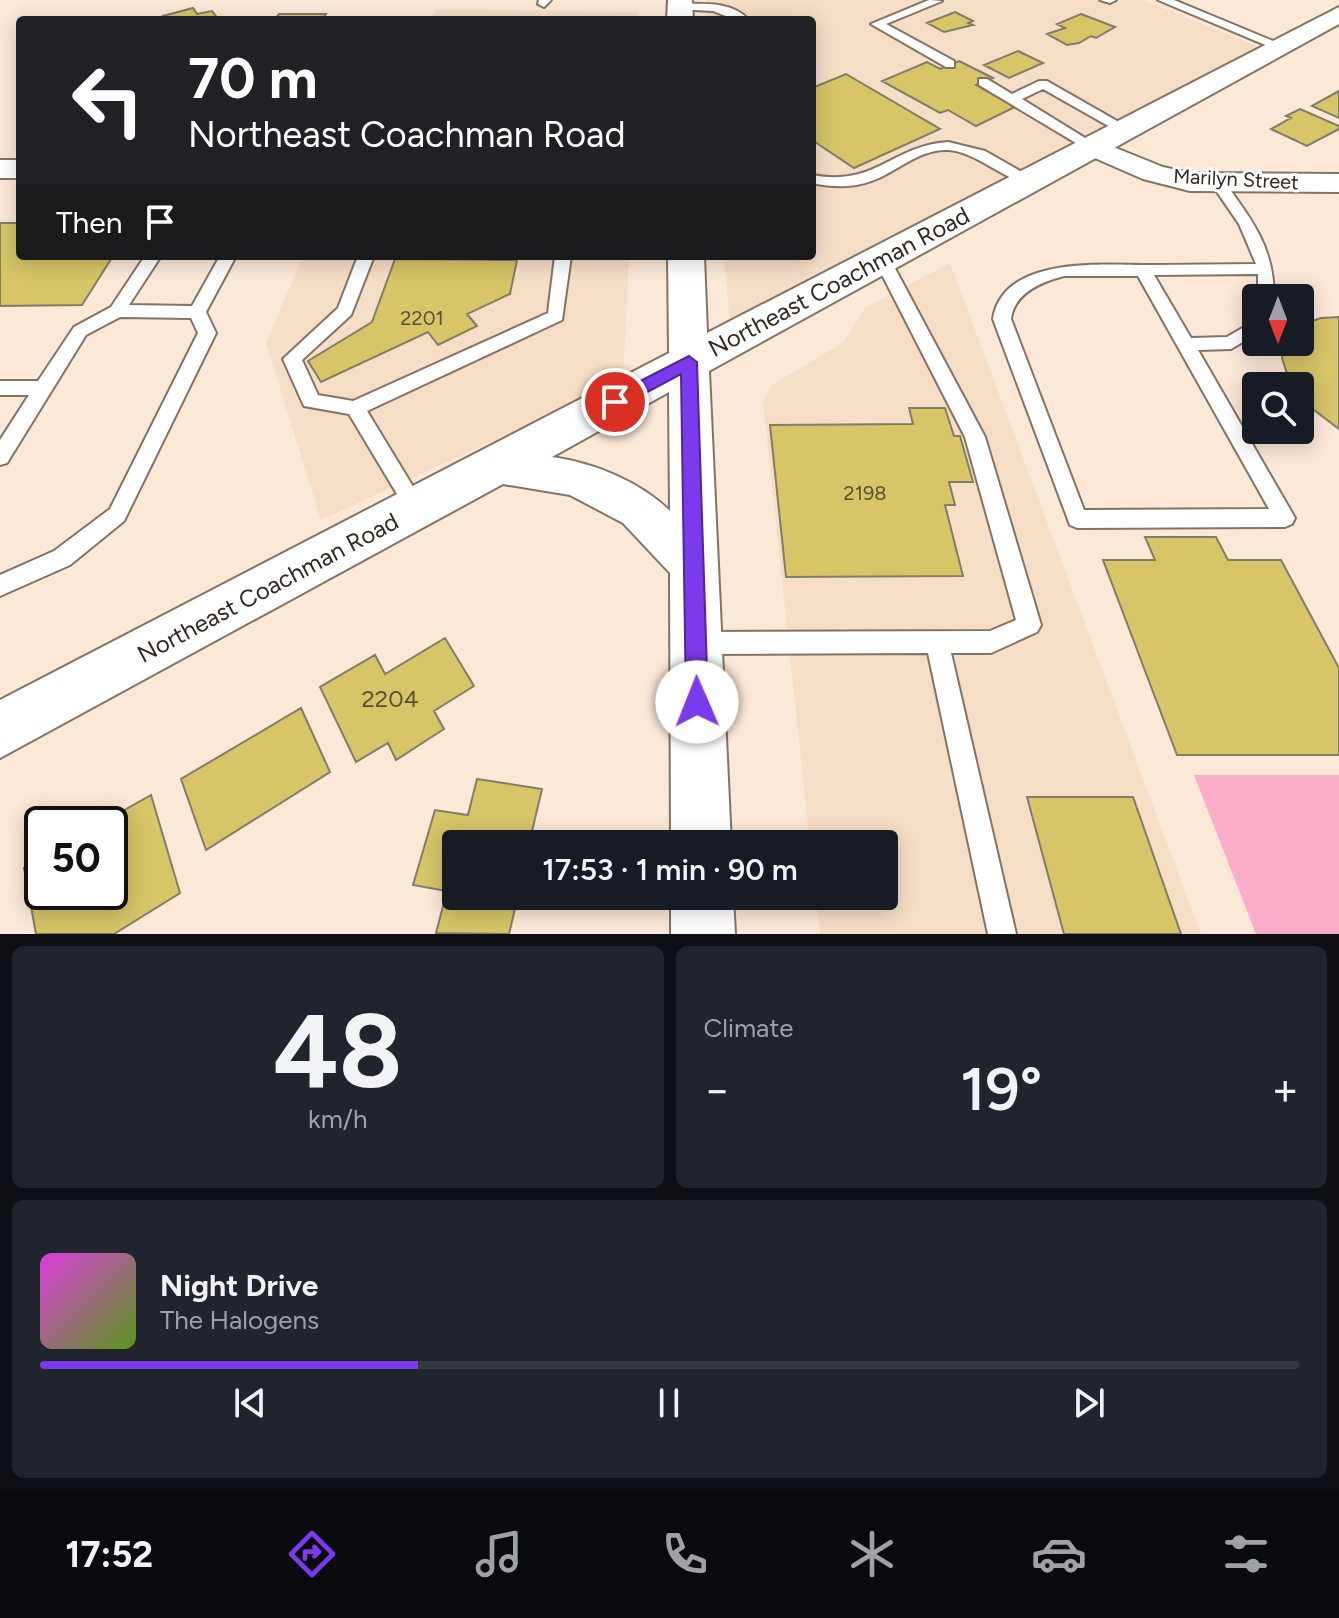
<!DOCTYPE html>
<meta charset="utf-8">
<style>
body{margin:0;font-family:Figtree,sans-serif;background:#20242c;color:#f1f3f6;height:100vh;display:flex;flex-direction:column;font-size:30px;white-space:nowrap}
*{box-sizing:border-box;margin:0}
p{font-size:26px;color:#9ea1a6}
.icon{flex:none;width:44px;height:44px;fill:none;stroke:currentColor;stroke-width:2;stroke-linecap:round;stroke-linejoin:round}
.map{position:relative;height:934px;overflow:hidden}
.side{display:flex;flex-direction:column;gap:12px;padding:12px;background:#0d0f14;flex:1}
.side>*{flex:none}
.guide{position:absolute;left:16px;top:16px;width:800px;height:244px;border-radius:8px;box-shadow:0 4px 20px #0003;background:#202124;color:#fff;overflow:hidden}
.needle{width:52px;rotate:180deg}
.fabs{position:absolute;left:1242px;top:284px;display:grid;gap:16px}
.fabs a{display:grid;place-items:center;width:72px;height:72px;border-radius:8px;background:#171b24;box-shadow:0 4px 20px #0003;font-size:40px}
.speed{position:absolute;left:24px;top:806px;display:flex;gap:16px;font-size:40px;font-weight:700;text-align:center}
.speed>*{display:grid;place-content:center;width:104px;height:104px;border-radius:50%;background:#171b24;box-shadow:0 4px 20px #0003;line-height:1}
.speed .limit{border:4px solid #111;border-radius:12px;background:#fff;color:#111}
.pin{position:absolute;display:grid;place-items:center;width:68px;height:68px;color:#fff;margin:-34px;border:4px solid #fff;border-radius:50%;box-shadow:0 2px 8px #0007}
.me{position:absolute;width:88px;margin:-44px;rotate:359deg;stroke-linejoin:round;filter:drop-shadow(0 0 6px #0008)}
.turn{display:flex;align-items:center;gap:28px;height:168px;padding:0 40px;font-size:36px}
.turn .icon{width:104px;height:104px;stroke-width:2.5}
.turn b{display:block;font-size:56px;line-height:68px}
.then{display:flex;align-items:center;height:76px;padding:0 40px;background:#0003;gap:16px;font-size:30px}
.big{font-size:60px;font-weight:600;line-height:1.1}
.side .tile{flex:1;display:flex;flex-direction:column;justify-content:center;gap:12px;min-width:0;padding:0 28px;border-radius:12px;background:#20242c}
.side .dial{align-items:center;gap:0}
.dial b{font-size:104px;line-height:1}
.song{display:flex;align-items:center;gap:24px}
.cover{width:96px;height:96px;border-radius:12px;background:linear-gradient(135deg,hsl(300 70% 55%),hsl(90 70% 35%))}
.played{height:8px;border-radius:4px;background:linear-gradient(90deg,#7c3aed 30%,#363941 30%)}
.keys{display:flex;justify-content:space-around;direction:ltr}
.heat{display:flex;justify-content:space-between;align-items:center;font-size:44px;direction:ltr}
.side .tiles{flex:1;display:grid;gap:12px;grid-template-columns:1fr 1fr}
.tile:last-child{grid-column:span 2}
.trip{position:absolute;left:442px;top:830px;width:456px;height:80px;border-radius:8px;background:#171b24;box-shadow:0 4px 20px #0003;font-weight:600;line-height:80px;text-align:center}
.tabs{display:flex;height:128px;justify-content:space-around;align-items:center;background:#090b0e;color:#9ea1a6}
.tabs .icon{width:56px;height:56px}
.tabs .selected{color:#7c3aed}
.tabs b{font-size:36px;color:#f1f3f6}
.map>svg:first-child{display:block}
</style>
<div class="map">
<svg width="1339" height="934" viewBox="0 0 1339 934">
<rect width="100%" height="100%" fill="#fce8d7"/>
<!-- built -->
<path fill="#f6ddc6" d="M706,0H1144L1259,47L1083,136L730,325L724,256H812V20H707Z
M436,9L637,12V20H432Z
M303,256H629L623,381L321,520L266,343Z
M950,263L1201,934H820L816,896H884V844H810L763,401L772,385L844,342L865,308Z"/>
<!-- green -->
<path fill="#fcadca" d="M1194,775H1339V934H1256Z"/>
<!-- building -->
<path fill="#d7c568" stroke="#817d68" stroke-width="2" d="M193,8L197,14L212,11L219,20H165L163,16Z
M955,12L973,21L968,23L973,25L944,32L927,23Z
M279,14H326L322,20H274Z
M1081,14L1115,27L1096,38L1091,36L1079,43L1067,45L1047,34L1065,28L1057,24Z
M1018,51L1043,63L1009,78L984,65Z
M959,61L993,78L976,85L1015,107L976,126L948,110L940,113L882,81L927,62L940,69Z
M846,74L940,129L854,168L812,140V88Z
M1339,91V118L1312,106Z
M1300,109L1339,126V129L1307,146L1271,129L1291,118L1286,116Z
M0,223H20V256H113L82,305L0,306Z
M395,259L517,260L510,294L467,314L477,326L438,345L428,332L321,382L308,361L372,322Z
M1339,317V429L1306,404L1300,395V386H1293L1289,380L1282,358L1285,342H1300V325L1321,318Z
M909,408H945L954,436H960L973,482H949L955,505H945L963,576L786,577L770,425L913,424Z
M1145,537H1216L1228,560H1281L1339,668V755H1177L1103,560H1155Z
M445,638L474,686L434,711L444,729L396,760L388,743L356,762L320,687L375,655L385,674Z
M301,708L330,772L206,850L181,779Z
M477,779L542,789L529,844H456V896H518L509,934L436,933L447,891L413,885L435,810L468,815Z
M151,795L180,893L114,934H36L24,868L42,858V892H110V824H100Z
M1027,797H1133L1181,934H1064Z"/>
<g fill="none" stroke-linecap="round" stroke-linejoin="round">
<!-- service casing -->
<g stroke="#847363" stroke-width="4">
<path id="service" d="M539,0H551L544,7L538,4Z
M929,0L942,1L886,24L954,61V67H946L871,24Z
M1100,0H1116L1110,3Z
M1158,0H1174L1285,46L1275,49Z
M680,4C704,4 731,1 749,20H736L713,11L676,9L674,7Z
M979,79H987L1012,94L1039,81H1047L1131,129L1119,132L1043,89L1022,99L1098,146L1086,149L979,85Z
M948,142L985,151L1036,180L1034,183C1012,187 977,151 948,150C922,149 902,167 879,178C857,188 836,188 812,183V175C877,187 890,146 948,142Z
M1218,179L1223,180C1252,220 1274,247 1274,298H1258V274L1154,275L1191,338L1227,337L1256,320V334L1231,349L1198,350L1295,518L1292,524L1285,527L1077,528L1070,525L993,319C1003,255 1103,265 1150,265C1185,265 1220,264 1256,264L1239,224L1211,183ZM1064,276H1138L1269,509L1084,510L1011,319C1014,293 1041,282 1064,276Z
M882,254L890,259L985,437L1041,625L1037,632L991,653H951L1016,934H988L928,653L697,654L689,651L685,643L689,635L697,632L990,631L1016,620L965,437L874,259Z
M145,256H161L129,305L192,306L220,256H236L206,312L216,333L124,521L70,565L0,596V575L54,551L110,509L198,333L191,318L120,317L86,335L7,463L0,465V440L29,395H0V381H38L74,327L111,307Z
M358,256H374L351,315L302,360L318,395L353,401L548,313L555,256H571L562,320L367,411L426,508L423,514L416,517L409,514L349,414L304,406L283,359L338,308Z"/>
</g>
<!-- minor casing -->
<g stroke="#847363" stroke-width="4">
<path id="minor" d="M1091,138L1163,167L1190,173L1339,174V192L1190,191L1143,179L1081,152L1077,146L1081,140Z
M0,160H20V178H0Z"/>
</g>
<!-- secondary casing -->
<g stroke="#847363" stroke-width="4">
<path id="secondary" d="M668,0H692L693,20H667Z
M1339,7V24L709,371L731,844H671L670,573L623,523L570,495L503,484L0,758V700L669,353L668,256H704L707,333ZM669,392L670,511C639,481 594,463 552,457Z
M671,896H733L735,934H671Z"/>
</g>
<!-- service -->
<use href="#service" fill="#fff" fill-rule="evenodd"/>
<!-- minor -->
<use href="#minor" fill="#fff" fill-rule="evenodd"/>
<!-- secondary -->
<use href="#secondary" fill="#fff" fill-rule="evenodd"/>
</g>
<!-- route -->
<path fill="#7c3aed" stroke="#51269a" stroke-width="2" d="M689,356L697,362L708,702L705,710L697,713L689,710L686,702L681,374L621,406L615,408L607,402L609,397Z"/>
<g text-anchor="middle" stroke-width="6" stroke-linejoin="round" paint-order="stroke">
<!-- far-street labels -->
<g font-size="20" fill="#302922" stroke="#fff">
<text transform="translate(1236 179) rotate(3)" y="7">Marilyn Street</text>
</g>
<!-- number labels -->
<g font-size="20" fill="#5a5034">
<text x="422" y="325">2201</text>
<text x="865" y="500">2198</text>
</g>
<!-- street labels -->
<g font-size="24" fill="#302922" stroke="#fff">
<text transform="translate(839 282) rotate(-28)" y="8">Northeast Coachman Road</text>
<text transform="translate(268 588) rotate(-28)" y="8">Northeast Coachman Road</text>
</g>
<!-- near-number labels -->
<g font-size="24" fill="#5a5034">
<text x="390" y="707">2204</text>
</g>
</g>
</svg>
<div class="fabs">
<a><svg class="needle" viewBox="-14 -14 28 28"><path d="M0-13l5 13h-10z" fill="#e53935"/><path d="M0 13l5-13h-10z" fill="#9ea1a6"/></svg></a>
<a><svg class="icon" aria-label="search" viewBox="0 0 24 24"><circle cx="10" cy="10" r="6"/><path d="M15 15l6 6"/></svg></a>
</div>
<div class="speed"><div class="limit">50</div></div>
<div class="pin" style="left:615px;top:402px;background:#d93025"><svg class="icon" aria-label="arrive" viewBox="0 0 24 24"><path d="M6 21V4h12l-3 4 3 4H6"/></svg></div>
<svg class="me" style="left:697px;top:702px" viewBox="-20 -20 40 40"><circle r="19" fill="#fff"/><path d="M0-13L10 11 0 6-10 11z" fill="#7c3aed"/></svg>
<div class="trip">17:53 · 1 min · 90 m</div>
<div class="guide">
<div class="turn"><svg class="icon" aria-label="left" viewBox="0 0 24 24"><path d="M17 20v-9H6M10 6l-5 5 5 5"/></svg><div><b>70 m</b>Northeast Coachman Road</div></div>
<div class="then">Then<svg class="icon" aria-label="arrive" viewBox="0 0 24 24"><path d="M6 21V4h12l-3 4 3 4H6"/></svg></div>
</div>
</div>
<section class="side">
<div class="tiles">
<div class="tile dial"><b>48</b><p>km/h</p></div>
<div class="tile"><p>Climate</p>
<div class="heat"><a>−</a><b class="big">19°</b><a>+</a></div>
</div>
<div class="tile">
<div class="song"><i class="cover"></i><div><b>Night Drive</b><p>The Halogens</p></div></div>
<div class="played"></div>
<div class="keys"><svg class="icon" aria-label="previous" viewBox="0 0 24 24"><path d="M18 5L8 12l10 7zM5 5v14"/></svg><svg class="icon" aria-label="pause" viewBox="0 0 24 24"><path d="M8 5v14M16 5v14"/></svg><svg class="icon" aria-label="next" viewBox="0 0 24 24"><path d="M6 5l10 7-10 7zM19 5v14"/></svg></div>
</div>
</div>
</section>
<nav class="tabs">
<b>17:52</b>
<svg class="icon selected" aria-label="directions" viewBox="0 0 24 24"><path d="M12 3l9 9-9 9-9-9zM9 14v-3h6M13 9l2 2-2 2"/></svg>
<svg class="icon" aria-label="music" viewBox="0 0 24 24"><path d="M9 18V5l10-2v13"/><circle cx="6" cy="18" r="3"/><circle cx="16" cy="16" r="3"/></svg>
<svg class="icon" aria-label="phone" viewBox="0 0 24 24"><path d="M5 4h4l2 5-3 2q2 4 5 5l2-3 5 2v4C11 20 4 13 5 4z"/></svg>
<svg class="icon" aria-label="climate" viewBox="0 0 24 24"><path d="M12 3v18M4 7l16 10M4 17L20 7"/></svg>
<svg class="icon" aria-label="car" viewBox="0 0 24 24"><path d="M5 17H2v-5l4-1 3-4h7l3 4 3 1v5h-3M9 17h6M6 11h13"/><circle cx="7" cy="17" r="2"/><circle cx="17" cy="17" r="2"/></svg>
<svg class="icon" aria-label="filters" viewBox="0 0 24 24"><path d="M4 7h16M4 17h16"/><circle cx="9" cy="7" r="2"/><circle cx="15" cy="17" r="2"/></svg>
</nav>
